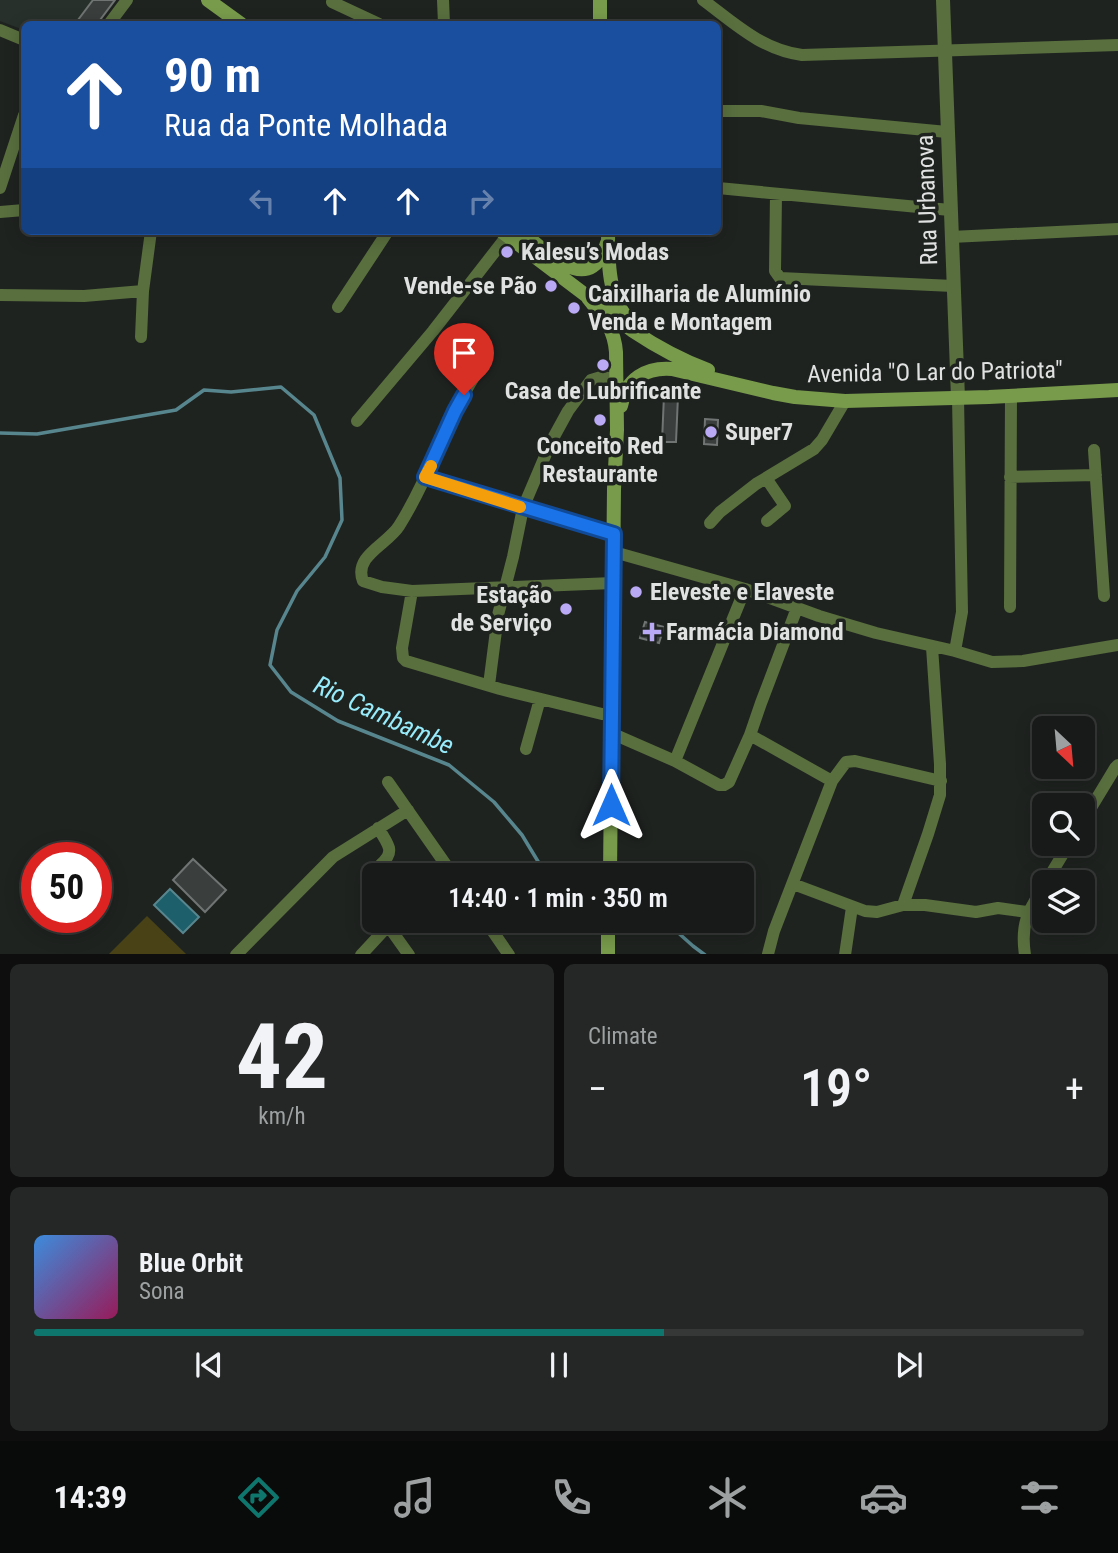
<!DOCTYPE html>
<meta charset="utf-8">
<style>
body{margin:0;font-family:"Roboto Condensed",sans-serif;background:#242725;color:#f1f3f6;height:100vh;display:flex;flex-direction:column;font-size:26px;white-space:nowrap}
*{box-sizing:border-box;margin:0}
p{font-size:23px;color:#9ea1a2}
.icon{flex:none;width:38px;height:38px;fill:none;stroke:currentColor;stroke-width:2;stroke-linecap:round;stroke-linejoin:round}
.map{position:relative;height:954px;overflow:hidden}
.side{display:flex;flex-direction:column;gap:10px;padding:10px;background:#0d0e0d;flex:1}
.side>*{flex:none}
.banner{position:absolute;left:21px;top:21px;width:700px;height:214px;border-radius:10px;box-shadow:0 4px 18px #0003,0 0 0 2px #363837;background:#1a4fa0;color:#fff;overflow:hidden}
.needle{width:46px;rotate:154deg}
.buttons{position:absolute;left:1032px;top:716px;display:grid;gap:14px}
.buttons a{display:grid;place-items:center;width:63px;height:63px;border-radius:10px;background:#171a18;box-shadow:0 4px 18px #0003,0 0 0 2px #363837;font-size:35px}
.speed{position:absolute;left:21px;top:842px;display:flex;gap:14px;font-size:35px;font-weight:700;text-align:center}
.speed>*{display:grid;place-content:center;width:91px;height:91px;border-radius:50%;background:#171a18;box-shadow:0 4px 18px #0003,0 0 0 2px #363837;line-height:1}
.speed .limit{border:10px solid #d22;background:#fff;color:#111}
.pin{position:absolute;display:grid;place-items:center;width:60px;height:60px;color:#fff;margin:-72px -30px;border-radius:50% 50% 50% 0;rotate:-45deg;box-shadow:0 0 7px #0007}
.pin .icon{rotate:45deg}
.me{position:absolute;width:77px;margin:-38px;rotate:0deg;stroke-linejoin:round;filter:drop-shadow(0 0 5px #0008)}
.turn{display:flex;align-items:center;gap:24px;height:147px;padding:0 28px;font-size:32px}
.turn .icon{width:91px;height:91px;stroke-width:2.5}
.turn b{display:block;font-size:49px;line-height:60px}
.lanes{display:flex;align-items:center;height:66px;padding:0 28px;background:#0003;justify-content:center;gap:35px;direction:ltr}
.lanes .off{opacity:.35}
.big{font-size:52px;font-weight:600;line-height:1.1}
.side .tile{flex:1;display:flex;flex-direction:column;justify-content:center;gap:10px;min-width:0;padding:0 24px;border-radius:10px;background:#242725}
.side .dial{align-items:center;gap:0}
.dial b{font-size:91px;line-height:1}
.song{display:flex;align-items:center;gap:21px}
.cover{width:84px;height:84px;border-radius:10px;background:linear-gradient(135deg,hsl(210 70% 55%),hsl(330 70% 35%))}
.played{height:7px;border-radius:4px;background:linear-gradient(90deg,#0f766e 60%,#363837 60%)}
.keys{display:flex;justify-content:space-around;direction:ltr}
.heat{display:flex;justify-content:space-between;align-items:center;font-size:38px;direction:ltr}
.side .tiles{flex:1;display:grid;gap:10px;grid-template-columns:1fr 1fr}
.tile:last-child{grid-column:span 2}
.trip{position:absolute;left:362px;top:863px;width:392px;height:70px;border-radius:10px;background:#171a18;box-shadow:0 4px 18px #0003,0 0 0 2px #363837;font-weight:600;line-height:70px;text-align:center}
.tabs{display:flex;height:112px;justify-content:space-around;align-items:center;background:#090a0a;color:#9ea1a2}
.tabs .icon{width:49px;height:49px}
.tabs .on{color:#0f766e}
.tabs b{font-size:32px;color:#f1f3f6}
.map>svg:first-child{display:block}
</style>
<div class="map">
<svg width="1118" height="955" viewBox="0 0 1118 955">
<rect width="100%" height="100%" fill="#1f2320"/>
<!-- built -->
<path fill="#27302a" d="M0,0H115L98,24H24V30L0,21Z"/>
<!-- green -->
<path fill="#484216" d="M147,916L186,954H109Z"/>
<!-- water -->
<path fill="#1d5f6a" stroke="#58868e" stroke-width="2" d="M170,889L199,917L183,933L154,905Z"/>
<g fill="none" stroke-linecap="round" stroke-linejoin="round">
<!-- stream -->
<path stroke="#58868e" stroke-width="3.5" d="M0,433L37,434L176,410L204,390L231,392L281,387L314,415L340,478L342,520L325,557L297,591L277,630L270,665L291,692L338,721L449,765L494,802L522,835L542,868L551,875
M662,920L665,921L693,946L705,955"/>
</g>
<!-- building -->
<path fill="#3a3f3e" stroke="#707574" stroke-width="2" d="M93,0H115L97,24H75Z
M664,395L678,396L676,442H662Z
M705,419L718,420L717,445L704,444Z
M645,622L664,627L659,643L640,638Z
M193,859L226,890L205,912L173,880Z"/>
<g fill="none" stroke-linecap="round" stroke-linejoin="round">
<!-- minor -->
<path stroke="#596f3e" stroke-width="12" d="M443,0L444,24
M703,0C734,23 762,50 802,55L1118,45
M332,2L379,24
M109,24L127,0
M0,30L24,40
M718,111H761L799,118L947,132
M0,188L24,115
M718,188L950,210
M776,194L775,271L780,278L953,286
M0,212L24,210
M951,237L1118,229
M0,295L84,296L143,291
M338,307L388,231
M141,337L143,291L151,231
M483,362C473,379 462,396 453,414C436,452 421,491 399,526C388,544 353,556 363,581L382,587L412,591L613,583
M357,421L433,331L507,236
M1094,450L1104,596
M425,477L614,534
M1010,477L1096,475
M766,478L785,506L767,521
M710,523L720,512L756,484L814,449L822,440L845,401
M614,552L745,589L819,616L876,633L955,651L992,662L1023,661L1118,645
M412,591L402,648L403,658L406,661L500,689L602,714
M1010,607L1011,396
M955,651L962,612L958,398
M489,685L498,615L513,557L523,508L551,442L568,411L591,380L601,377L616,379
M611,733L675,761L719,785H724L729,782L750,735L761,703L797,608
M750,735L832,781
M526,749L540,699
M675,761L745,589
M388,782L453,875
M1083,821L1115,768L1118,765
M1046,882L1069,844
M793,884L865,911L877,912L903,905H925L976,912L998,908L1027,912
M374,898C363,865 392,865 389,848C387,841 382,834 378,828
M903,905L928,834L940,795V764L932,647
M384,920L409,955
M485,920L509,955
M768,954L774,931L832,781L846,762L855,761L941,781
M236,955L333,857L408,810
M361,955L387,927
M845,955L852,907
M1025,955C1020,922 1029,910 1045,884"/>
<!-- tertiary -->
<path stroke="#596f3e" stroke-width="14" d="M943,0L958,398"/>
<!-- secondary -->
<path stroke="#789b4b" stroke-width="14" d="M208,0L241,24
M600,0V24
M501,231L633,331C657,347 681,360 708,370
M520,231C546,251 590,299 607,243
M608,231C608,259 608,303 631,321
M588,298C603,317 614,327 616,352L617,430L614,489L610,875
M621,406C626,379 646,367 672,369L773,393L795,397L845,401L989,397L1118,390
M608,955V920"/>
</g>
<g fill="none" stroke-linecap="round" stroke-linejoin="round">
<!-- route casing -->
<g stroke="#114b97" stroke-width="18">
<path id="route" d="M464,395L455,411L425,477L614,534L611,805"/>
</g>
<!-- route -->
<use href="#route" stroke="#1a73e8" stroke-width="12"/>
<!-- slow -->
<path stroke="#f59e0b" stroke-width="12" d="M431,466L425,477L520,507"/>
</g>
<!-- markers -->
<g fill="#baaaf6" stroke="#1f2320" stroke-width="2.5">
<circle cx="507" cy="252" r="7"/>
<circle cx="551" cy="286" r="7"/>
<circle cx="574" cy="308" r="7"/>
<circle cx="603" cy="365" r="7"/>
<circle cx="600" cy="420" r="7"/>
<circle cx="711" cy="432" r="7"/>
<circle cx="636" cy="592" r="7"/>
<circle cx="566" cy="609" r="7"/>
<path d="M648.5 621.5h7v7h7v7h-7v7h-7v-7h-7v-7h7z"/>
</g>
<g text-anchor="middle" stroke-width="7" stroke-linejoin="round" paint-order="stroke">
<!-- street labels -->
<g font-size="24" fill="#e0e2e1" stroke="#1f2320">
<text transform="translate(927 200) rotate(-92)" y="8">Rua Urbanova</text>
<text transform="translate(935 372) rotate(-1)" y="8">Avenida "O Lar do Patriota"</text>
</g>
<!-- poi labels -->
<g font-size="24" font-weight="bold" fill="#e0e2e1" stroke="#1f2320" text-anchor="start">
<text x="521" y="260">Kalesu’s Modas</text>
<text x="537" y="294" text-anchor="end">Vende-se Pão</text>
<text x="588" y="302">Caixilharia de Alumínio<tspan x="588" dy="28">Venda e Montagem</tspan></text>
<text x="603" y="399" text-anchor="middle">Casa de Lubrificante</text>
<text x="725" y="440">Super7</text>
<text x="600" y="454" text-anchor="middle">Conceito Red<tspan x="600" dy="28">Restaurante</tspan></text>
<text x="650" y="600">Eleveste e Elaveste</text>
<text x="552" y="603" text-anchor="end">Estação<tspan x="552" dy="28">de Serviço</tspan></text>
<text x="666" y="640">Farmácia Diamond</text>
</g>
<!-- water labels -->
<g font-size="26" font-style="italic" fill="#97ebfb" stroke="#1f2320">
<text transform="translate(384 715) rotate(25)" y="9">Rio Cambambe</text>
</g>
</g>
</svg>
<div class="buttons">
<a><svg class="needle" viewBox="-14 -14 28 28"><path d="M0-13l5 13h-10z" fill="#e53935"/><path d="M0 13l5-13h-10z" fill="#9ea1a2"/></svg></a>
<a><svg class="icon" aria-label="search" viewBox="0 0 24 24"><circle cx="10" cy="10" r="6"/><path d="M15 15l6 6"/></svg></a>
<a><svg class="icon" aria-label="layers" viewBox="0 0 24 24"><path d="M12 4l9 5-9 5-9-5zM3 14l9 5 9-5"/></svg></a>
</div>
<div class="speed"><div class="limit">50</div></div>
<div class="pin" style="left:464px;top:395px;background:#d93025"><svg class="icon" aria-label="arrive" viewBox="0 0 24 24"><path d="M6 21V4h12l-3 4 3 4H6"/></svg></div>
<svg class="me" style="left:611px;top:805px" viewBox="-20 -20 40 40"><path d="M0-17L14 15 0 8-14 15z" fill="#1a73e8" stroke="#fff" stroke-width="4"/></svg>
<div class="trip">14:40 · 1 min · 350 m</div>
<div class="banner">
<div class="turn"><svg class="icon" aria-label="ahead" viewBox="0 0 24 24"><path d="M12 20V5M6 11l6-6 6 6"/></svg><div><b>90 m</b>Rua da Ponte Molhada</div></div>
<div class="lanes"><svg class="icon off" aria-label="left" viewBox="0 0 24 24"><path d="M17 20v-9H6M10 6l-5 5 5 5"/></svg><svg class="icon" aria-label="ahead" viewBox="0 0 24 24"><path d="M12 20V5M6 11l6-6 6 6"/></svg><svg class="icon" aria-label="ahead" viewBox="0 0 24 24"><path d="M12 20V5M6 11l6-6 6 6"/></svg><svg class="icon off" aria-label="right" viewBox="0 0 24 24"><path d="M7 20v-9h11M14 6l5 5-5 5"/></svg></div>
</div>
</div>
<section class="side">
<div class="tiles">
<div class="tile dial"><b>42</b><p>km/h</p></div>
<div class="tile"><p>Climate</p>
<div class="heat"><a>−</a><b class="big">19°</b><a>+</a></div>
</div>
<div class="tile">
<div class="song"><i class="cover"></i><div><b>Blue Orbit</b><p>Sona</p></div></div>
<div class="played"></div>
<div class="keys"><svg class="icon" aria-label="previous" viewBox="0 0 24 24"><path d="M18 5L8 12l10 7zM5 5v14"/></svg><svg class="icon" aria-label="pause" viewBox="0 0 24 24"><path d="M8 5v14M16 5v14"/></svg><svg class="icon" aria-label="next" viewBox="0 0 24 24"><path d="M6 5l10 7-10 7zM19 5v14"/></svg></div>
</div>
</div>
</section>
<nav class="tabs">
<b>14:39</b>
<svg class="icon on" aria-label="directions" viewBox="0 0 24 24"><path d="M12 3l9 9-9 9-9-9zM9 14v-3h6M13 9l2 2-2 2"/></svg>
<svg class="icon" aria-label="music" viewBox="0 0 24 24"><path d="M9 18V5l10-2v13"/><circle cx="6" cy="18" r="3"/><circle cx="16" cy="16" r="3"/></svg>
<svg class="icon" aria-label="phone" viewBox="0 0 24 24"><path d="M5 4h4l2 5-3 2q2 4 5 5l2-3 5 2v4C11 20 4 13 5 4z"/></svg>
<svg class="icon" aria-label="climate" viewBox="0 0 24 24"><path d="M12 3v18M4 7l16 10M4 17L20 7"/></svg>
<svg class="icon" aria-label="car" viewBox="0 0 24 24"><path d="M5 17H2v-5l4-1 3-4h7l3 4 3 1v5h-3M9 17h6M6 11h13"/><circle cx="7" cy="17" r="2"/><circle cx="17" cy="17" r="2"/></svg>
<svg class="icon" aria-label="filters" viewBox="0 0 24 24"><path d="M4 7h16M4 17h16"/><circle cx="9" cy="7" r="2"/><circle cx="15" cy="17" r="2"/></svg>
</nav>
